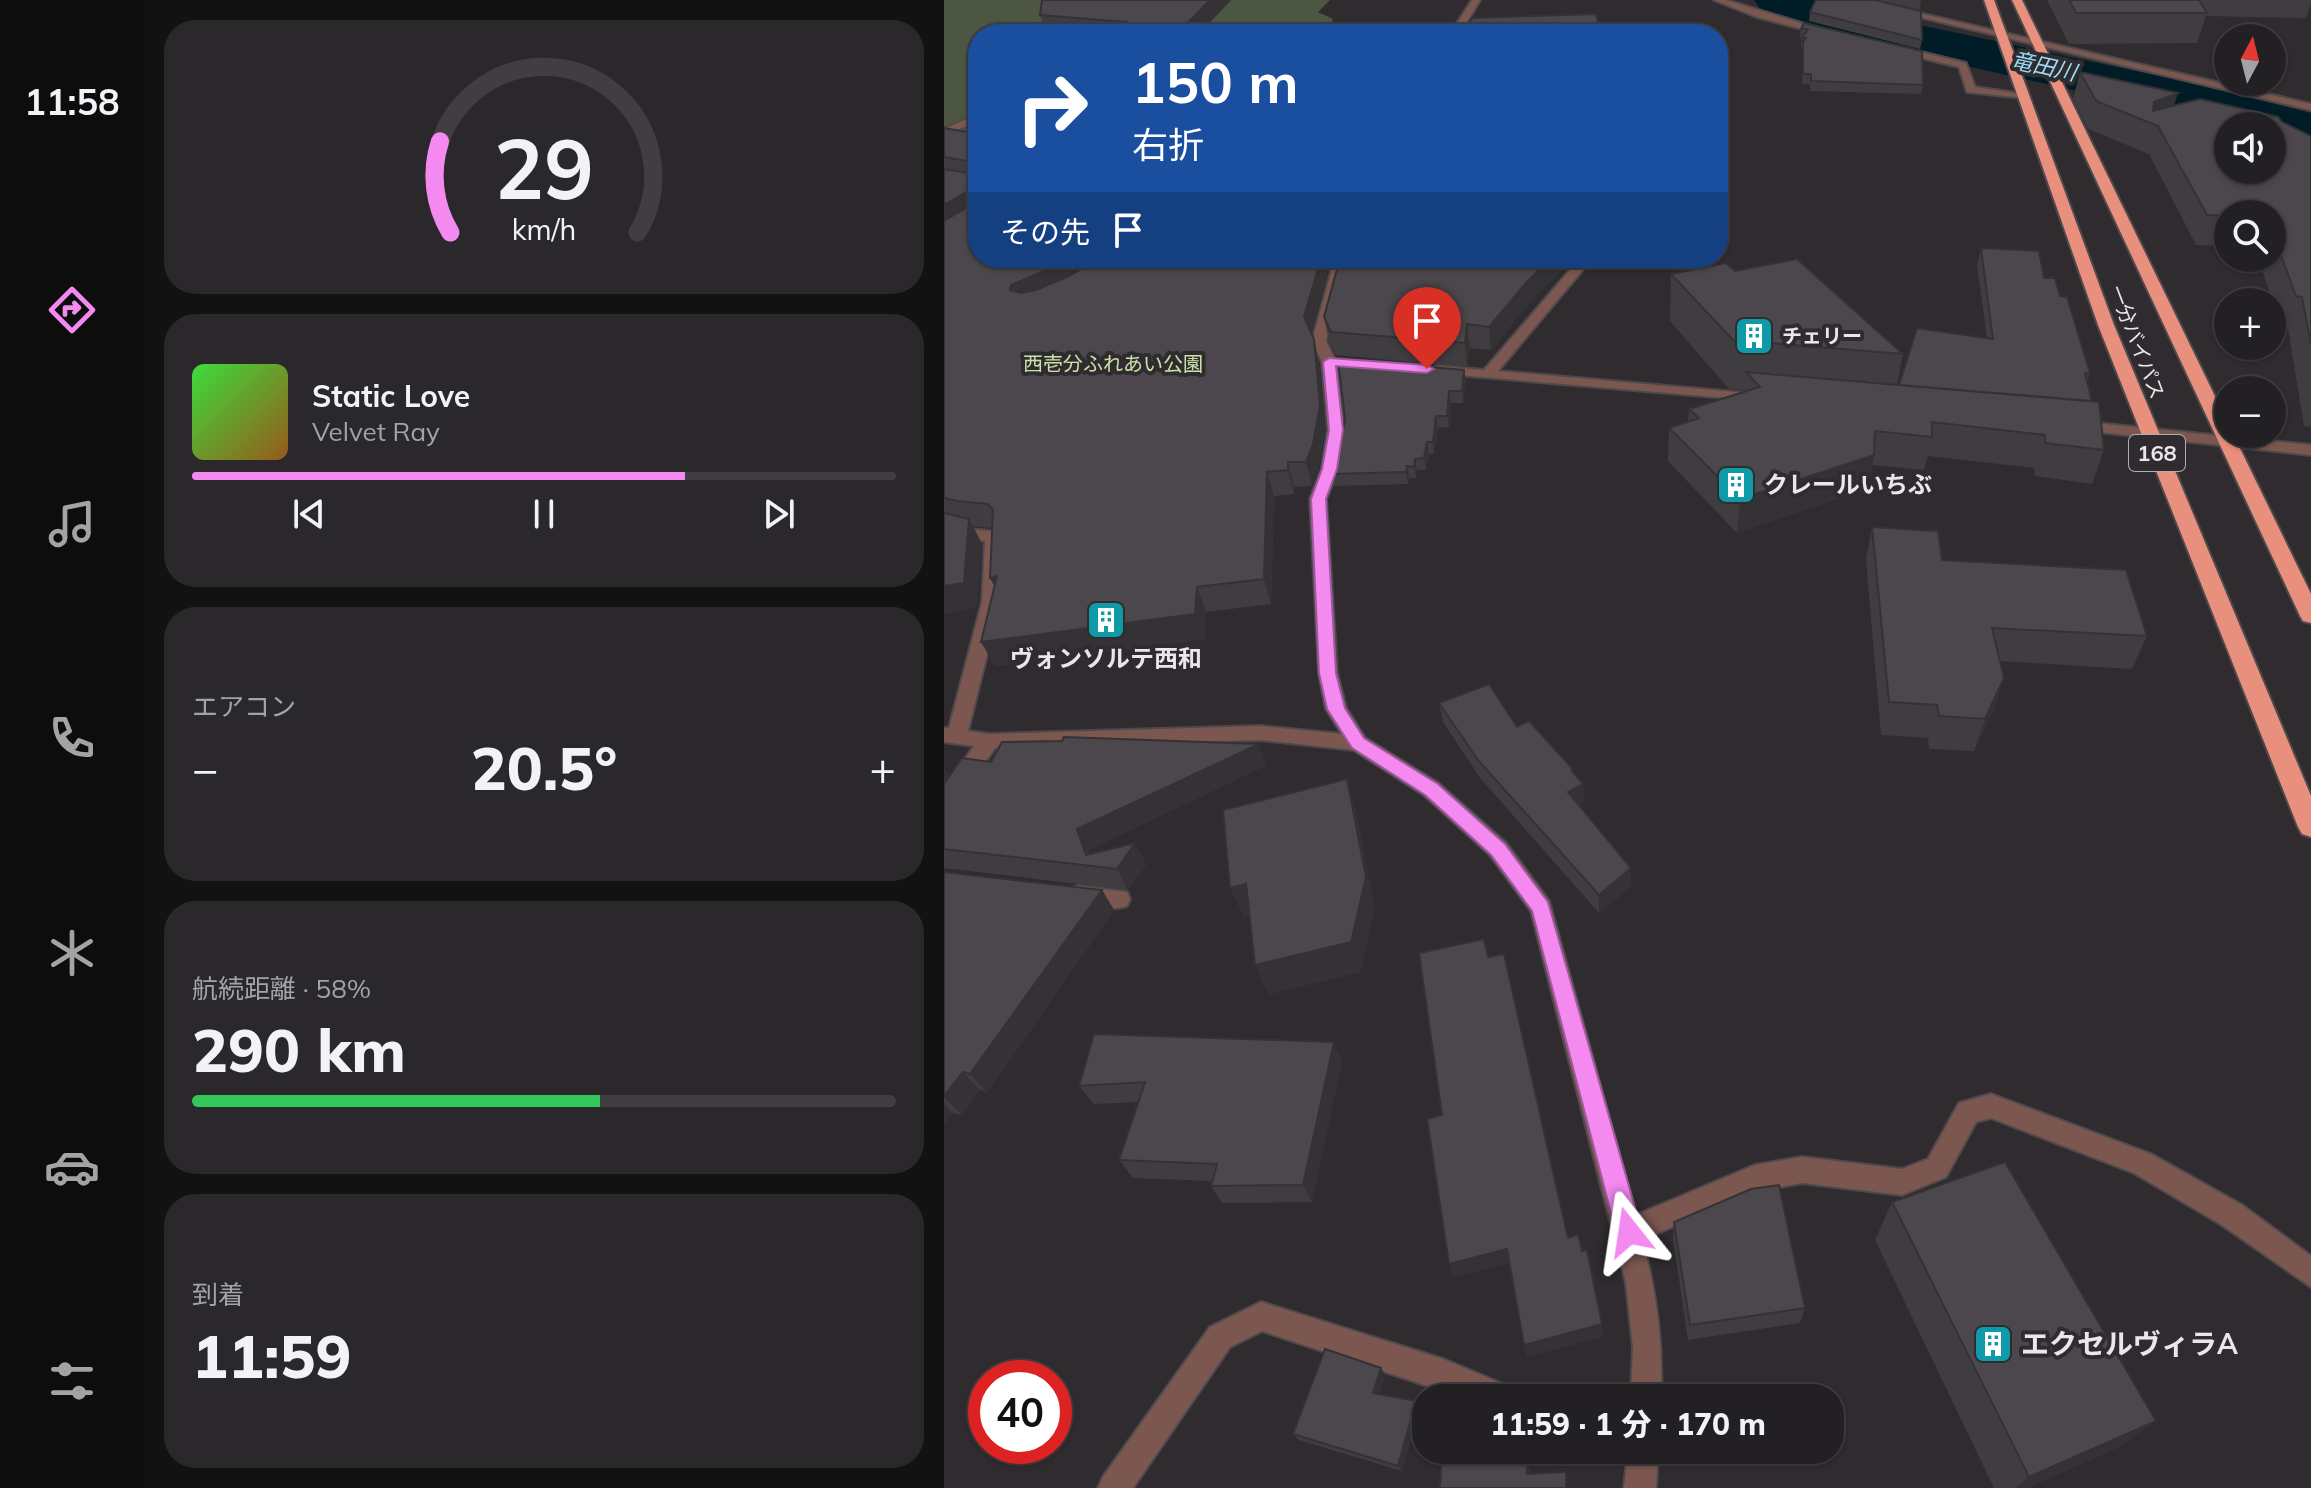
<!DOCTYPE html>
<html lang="ja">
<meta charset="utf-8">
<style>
body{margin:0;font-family:Mulish,"Noto Sans JP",sans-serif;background:#2b282b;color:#f1f3f6;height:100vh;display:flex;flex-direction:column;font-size:30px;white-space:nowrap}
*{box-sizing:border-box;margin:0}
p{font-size:26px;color:#a3a3a6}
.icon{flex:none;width:44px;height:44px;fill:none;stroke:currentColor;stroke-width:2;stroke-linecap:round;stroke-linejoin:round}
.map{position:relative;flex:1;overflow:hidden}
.panel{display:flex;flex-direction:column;gap:20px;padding:20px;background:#131213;width:800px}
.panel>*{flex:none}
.hud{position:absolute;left:24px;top:24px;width:760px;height:244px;border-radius:32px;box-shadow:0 2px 6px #0004,0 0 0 2px #403e41;background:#1a4fa0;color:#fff;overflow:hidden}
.needle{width:52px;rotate:7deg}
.controls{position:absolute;left:1270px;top:24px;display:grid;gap:16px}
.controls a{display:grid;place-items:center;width:72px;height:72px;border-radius:50%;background:#232023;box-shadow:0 2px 6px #0004,0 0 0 2px #403e41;font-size:40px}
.speed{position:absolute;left:24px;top:1360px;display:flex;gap:16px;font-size:40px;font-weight:700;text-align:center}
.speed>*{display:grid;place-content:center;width:104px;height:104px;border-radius:50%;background:#232023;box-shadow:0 2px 6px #0004,0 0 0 2px #403e41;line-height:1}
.speed .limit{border:12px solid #d22;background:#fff;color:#111}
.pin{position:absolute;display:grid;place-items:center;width:68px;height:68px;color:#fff;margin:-82px -34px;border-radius:50% 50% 50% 0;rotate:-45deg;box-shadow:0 0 8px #0007}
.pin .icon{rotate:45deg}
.me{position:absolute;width:88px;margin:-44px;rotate:345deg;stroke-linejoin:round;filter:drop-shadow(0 0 6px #0008)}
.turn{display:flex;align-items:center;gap:28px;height:168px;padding:0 32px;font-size:36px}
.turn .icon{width:104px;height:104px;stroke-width:2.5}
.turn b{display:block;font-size:56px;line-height:68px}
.then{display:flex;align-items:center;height:76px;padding:0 32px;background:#0003;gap:16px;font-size:30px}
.big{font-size:60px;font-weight:800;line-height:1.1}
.panel .card{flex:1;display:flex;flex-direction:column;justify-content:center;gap:12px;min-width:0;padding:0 28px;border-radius:32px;background:#2b282b}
.panel .dial{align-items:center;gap:0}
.dial svg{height:208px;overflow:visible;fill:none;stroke:#403e41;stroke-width:7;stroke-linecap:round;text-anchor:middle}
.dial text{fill:#f1f3f6;stroke:none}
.song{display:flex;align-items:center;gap:24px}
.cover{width:96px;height:96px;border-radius:12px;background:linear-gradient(135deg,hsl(120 70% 55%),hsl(30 70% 35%))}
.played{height:8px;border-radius:4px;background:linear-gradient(90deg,#f489f0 70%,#403e41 70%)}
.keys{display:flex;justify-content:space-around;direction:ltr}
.heat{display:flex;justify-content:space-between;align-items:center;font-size:44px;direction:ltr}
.charge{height:12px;border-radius:6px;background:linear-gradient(90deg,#34c759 58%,#403e41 0)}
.trip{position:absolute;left:468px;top:1384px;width:432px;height:80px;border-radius:32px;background:#232023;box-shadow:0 2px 6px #0004,0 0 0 2px #403e41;font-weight:800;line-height:80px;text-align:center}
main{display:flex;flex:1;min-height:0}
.tabs{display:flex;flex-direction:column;width:144px;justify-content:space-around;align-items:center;background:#0e0d0e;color:#a3a3a6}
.tabs .icon{width:56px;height:56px}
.tabs .selected{color:#f489f0}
.tabs b{font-size:36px;color:#f1f3f6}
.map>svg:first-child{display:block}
</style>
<main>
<nav class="tabs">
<b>11:58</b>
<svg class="icon selected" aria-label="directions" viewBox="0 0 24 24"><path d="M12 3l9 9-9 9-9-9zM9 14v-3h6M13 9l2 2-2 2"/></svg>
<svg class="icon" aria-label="music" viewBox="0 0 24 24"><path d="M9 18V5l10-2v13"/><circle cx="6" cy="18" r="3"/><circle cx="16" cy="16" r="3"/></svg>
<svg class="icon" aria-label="phone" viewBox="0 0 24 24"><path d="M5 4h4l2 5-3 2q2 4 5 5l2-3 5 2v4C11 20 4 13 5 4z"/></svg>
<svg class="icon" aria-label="climate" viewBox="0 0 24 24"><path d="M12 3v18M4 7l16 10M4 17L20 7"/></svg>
<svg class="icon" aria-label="car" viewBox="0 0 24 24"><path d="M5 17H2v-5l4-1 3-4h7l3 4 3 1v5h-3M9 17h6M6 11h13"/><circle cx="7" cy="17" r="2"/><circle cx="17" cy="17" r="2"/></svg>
<svg class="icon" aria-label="filters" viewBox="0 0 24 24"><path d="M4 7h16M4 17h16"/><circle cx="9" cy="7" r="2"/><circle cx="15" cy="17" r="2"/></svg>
</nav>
<section class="panel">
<div class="card dial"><svg viewBox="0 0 100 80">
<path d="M14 69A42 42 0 1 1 86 69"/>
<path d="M14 69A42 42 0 0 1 10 34" stroke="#f489f0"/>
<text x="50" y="56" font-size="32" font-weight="700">29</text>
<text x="50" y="72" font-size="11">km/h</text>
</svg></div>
<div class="card">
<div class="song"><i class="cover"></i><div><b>Static Love</b><p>Velvet Ray</p></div></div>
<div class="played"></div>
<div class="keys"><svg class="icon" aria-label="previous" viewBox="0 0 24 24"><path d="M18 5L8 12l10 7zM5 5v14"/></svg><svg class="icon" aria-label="pause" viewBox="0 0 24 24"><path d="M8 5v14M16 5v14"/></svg><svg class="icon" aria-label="next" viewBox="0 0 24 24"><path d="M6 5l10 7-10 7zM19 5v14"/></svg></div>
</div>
<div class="card"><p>エアコン</p>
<div class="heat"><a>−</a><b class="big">20.5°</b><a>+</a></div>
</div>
<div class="card"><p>航続距離 · 58%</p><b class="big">290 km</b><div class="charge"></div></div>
<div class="card"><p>到着</p><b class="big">11:59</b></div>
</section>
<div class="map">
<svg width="1367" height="1488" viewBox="0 0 1367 1488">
<rect width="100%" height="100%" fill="#2f2b2f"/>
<!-- green -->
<path fill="#4d5643" d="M0,0H386L374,12L389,19L387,25L402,34H34V130L0,138Z"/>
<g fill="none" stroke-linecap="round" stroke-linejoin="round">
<!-- river -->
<path fill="#001d27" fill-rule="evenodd" d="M810,0H882L971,24L1234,80L1367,113V147L1328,137V126H1289L965,53L817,10Z"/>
<!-- minor casing -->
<g stroke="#4d494d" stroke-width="4">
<path id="minor" d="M528,0H536L516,34H506Z
M770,0H782L890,33L885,36L813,17Z
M904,0H919L1367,104V110Z
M952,46L1022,63L1031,87L1085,95L1080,98L1023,92L1015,67L949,51Z
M34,114V121L0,136V129Z
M391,258H403L382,341L392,362L400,430L394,469L382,499L393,673L402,708L421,738L494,783L562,843L605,901L692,1215L811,1165L858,1157L958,1169L984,1159L1015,1103L1047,1094L1207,1154L1298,1205L1367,1256V1287L1278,1225L1190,1173L1047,1118L1032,1122L1002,1177L958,1195L858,1183L812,1191L698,1240C713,1293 719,1343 717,1398H687L689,1347L682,1283L587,911L546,855L480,795L410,750L316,740L51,748L7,811L0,813V789L30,746L0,742V728H5L38,602L41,541L23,539L0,531V520L25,529L56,532L58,536L56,602L24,731L45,734L316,726L398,734L382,709L375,673L366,499L378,469L384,430L378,362L368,341Z
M632,263L642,266L554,371L814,394L821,398L819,401L490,373V367L495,366L540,370Z
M1132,421L1367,445V455L1127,429L1124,426Z
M135,886L183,892L186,899L183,906C167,911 143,907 127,902L124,895L127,888Z
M317,1302L499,1359L566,1387L570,1398H520L318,1331L286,1347L189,1488H154L159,1477L266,1327Z
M684,1450H714L712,1488H680Z"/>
</g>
<!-- highway casing -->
<g stroke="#4d494d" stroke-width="4">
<path id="highway" d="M1040,0H1050L1170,325L1367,796V837L1358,834L1354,827L1154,325Z
M1068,0H1078L1284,423V434H1289L1367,594V623L1359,621L1356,616Z"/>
</g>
<!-- minor -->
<use href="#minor" fill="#7c574f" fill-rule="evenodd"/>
<!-- highway -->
<use href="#highway" fill="#e8907d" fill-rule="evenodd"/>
</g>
<!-- wall -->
<path fill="#403d41" d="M98,0H287L255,34L102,33L96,15Z
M932,0H977L976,10Z
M1103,0H1367V4L1362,18L1262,16L1253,43L1125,44Z
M866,12L978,40L976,49L865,21Z
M860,23L979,85L977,94L866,91V84H858L859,47H857L858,38H856L857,29Z
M1136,72L1230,105L1338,122L1367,136V427L1360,426L1344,328H1338L1314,258H1328V214H1284V246L1252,245L1205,154L1144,129L1129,99Z
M0,128L34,134V258H388L367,333L375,363L381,430L375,468L368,486L350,487V494L330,496L327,604L262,612L261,639L51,666V587L48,528L29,526L38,544L33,607L0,614Z
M1037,249L1100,278L1116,296L1146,373L1143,382L1160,450L1148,484L1091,476L1090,468L984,456L980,470L928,465L924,489L793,533L724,461L725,428L744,422L745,409L801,391V390L785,389L726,321L727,274L791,271L959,354L953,385H955L1043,338L1033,265Z
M582,307L547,350L526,348L523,367L392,355L385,341L380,317Z
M522,381L519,403H507L505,427L494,428L490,454H485L482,470H473L472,478H465L464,484L390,486L388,474L394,458Z
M928,527L998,560L1203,636L1188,669L1056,661L1060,678L1049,711L1030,751L985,749L984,738L937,735L922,560Z
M495,703L573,727L629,769V773L639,784L640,802L634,805L687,887L655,913L537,779L499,722Z
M47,762L323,765L145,850L146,854L191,843L202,865L184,890L0,868V768L5,776Z
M0,872L158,890L170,910L43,1093L36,1090L18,1115L8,1113L0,1124Z
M398,1061L368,1202L278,1203L267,1186L268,1181L189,1178L175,1160L194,1102L150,1104L135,1086Z
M948,1202L1175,1447L1083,1488H1050L931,1240Z
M730,1222L861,1308L856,1323L744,1340L729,1239Z
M441,1375L435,1394L472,1401L475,1408L458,1471L355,1440L349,1434Z"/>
<!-- shaded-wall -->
<path fill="#343235" d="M266,0H287L255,34H233Z
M1234,93L1225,121H1203L1210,102Z
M26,190L34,211L0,232V205Z
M125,258H168L75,313L66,290L67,285Z
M377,258H388L365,340L360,317Z
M607,258H630L582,307L547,350L545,327L581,284Z
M523,324L526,348L523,367L521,343Z
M370,339L375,363L381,430L375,468L368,486L362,462Z
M520,370L522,381L519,403L518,391Z
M505,391L507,403L505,427L503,416Z
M492,416L494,428L490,454L489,442Z
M483,442L485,454L482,470L480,458Z
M930,455L924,489L793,533L796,499Z
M471,459L473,470L472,478L470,467Z
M344,462L350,487V494L344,470Z
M463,466L465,478L464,484L462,472Z
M323,472L330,496L327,604L320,579Z
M25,519L38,544L33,607L0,614V586Z
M53,576L59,603L46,578Z
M253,587L262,612L261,639L51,666L37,642Z
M1060,678L1049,711L1030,751L1041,719Z
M315,744L323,765L145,850L151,866L142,855L133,829Z
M0,768L5,776L0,784Z
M403,779L412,811L431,908L417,972L324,995L311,965Z
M639,784L640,802L625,811L624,792Z
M191,843L202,865L184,890L173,869Z
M687,868V887L655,913V895Z
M302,884L315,915L300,918L286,888Z
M158,890L170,910L43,1093L26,1074Z
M390,1042L398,1061L368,1202L359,1185Z
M19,1072L36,1090L18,1115L0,1097Z
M0,1104L8,1113L0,1124Z
M563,1249L566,1263L509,1278L505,1264Z
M658,1324L659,1337L583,1357L580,1345Z
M437,1368L441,1375L433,1400L429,1393Z
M472,1401L475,1408L458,1471L454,1466Z
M1212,1421L1175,1447L1083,1488H1071L1085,1477Z
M584,1450H586L587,1456V1485L583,1474Z"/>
<!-- building -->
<path fill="#4b474c" stroke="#343235" stroke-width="2" fill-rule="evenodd" d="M98,0H266L233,34H170L182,22L96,15Z
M872,0H931L977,11L978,40L866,12Z
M1125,0H1255L1263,13H1132Z
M652,14L657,34H519L528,18Z
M860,23L978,51L979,85L867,81V74H859V42L862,38H858L864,29H857Z
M1136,72L1234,93L1210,102L1209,111L1256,99L1334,117L1338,122L1367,136V345L1358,297L1352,296L1328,231V214H1284V216L1263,215L1214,126L1152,101ZM1284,126H1328V170H1284Z
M0,128L34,134V258H125L114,265L67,285L66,290L77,293L92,290L127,275L154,258H377L360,317L370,339L376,406L369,444L362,462H344V470L323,472L320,579L253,587L251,614L37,642L53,576L46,578L49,510L44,504L13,501L0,498V221L27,205L26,190L0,205V169L25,173L28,170V162L0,157Z
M1040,248L1095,251L1100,278H1111L1116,296L1123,297L1146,373H1141L1148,401L955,385L973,328L1049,339L1037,249Z
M396,258H607L581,284L545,327L523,324L521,343L387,332L380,317Z
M853,259L959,354L789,340L727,274L782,263L791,271Z
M394,359L520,370L518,391H505L503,416H492L489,442H483L480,458L471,459L470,467L463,466L462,472L388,474L394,458L401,419Z
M802,372L1155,402L1160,450L1101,443V435L988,422V437L931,431L930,455L796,499L725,428L755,418L745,409L816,387Z
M0,513L25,519L20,583L0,586Z
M928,527L994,531L998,560L1182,570L1203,636L1048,628L1060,678L1041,719L995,716L993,705L945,702Z
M545,684L573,727L585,721L629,769L627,770L639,784L624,792L687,868L655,895L534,760L495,703Z
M120,737L315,744L133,829L142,855L191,843L173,869L0,849V784L18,758L47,762L58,742L118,741Z
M403,779L422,877L407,942L311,965L302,884L286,888L279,810Z
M0,872L158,890L26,1074L19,1072L0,1096Z
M540,939L544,957L560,954L624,1238L634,1234L638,1251L643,1250L658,1324L580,1345L563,1249L505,1264L483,1119L498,1115L475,953Z
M150,1034L390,1042L359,1185L267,1186L273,1164L175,1160L201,1082L135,1086Z
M1061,1162L1212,1421L1085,1477L948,1202Z
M835,1185L861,1308L746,1325L730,1222L807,1189Z
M381,1349L437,1368L429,1393L472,1401L454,1466L349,1434Z
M498,1450H584L583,1474L622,1472V1488H496Z"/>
<!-- route -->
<path fill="#f489f0" stroke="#9f599c" stroke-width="2" d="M385,358L483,365L490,369L483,373L392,366L399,430L393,469L382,499L392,673L401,708L420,738L494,784L561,844L604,902L698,1232L694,1241L685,1245L676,1241L672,1232L588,911L547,855L481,795L408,748L383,709L375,673L367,499L378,469L385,430L379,362Z"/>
<!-- icons -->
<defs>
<g id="building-square" transform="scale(2)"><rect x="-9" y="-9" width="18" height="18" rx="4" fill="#0f9aa8" stroke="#2f2b2f"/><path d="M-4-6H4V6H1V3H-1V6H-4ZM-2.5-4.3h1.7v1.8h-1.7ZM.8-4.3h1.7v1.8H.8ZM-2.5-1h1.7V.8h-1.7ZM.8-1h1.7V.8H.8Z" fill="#fff"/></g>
</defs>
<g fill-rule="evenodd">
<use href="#building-square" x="810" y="336"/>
<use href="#building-square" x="792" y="485"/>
<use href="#building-square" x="162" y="620"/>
<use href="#building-square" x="1049" y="1344"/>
</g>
<g text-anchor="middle" stroke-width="8" stroke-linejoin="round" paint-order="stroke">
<!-- far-poi labels -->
<g font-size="20" font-weight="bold" fill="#e9e7e9" stroke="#2f2b2f" text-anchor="start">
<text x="838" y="343">チェリー</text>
</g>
<!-- far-street labels -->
<g font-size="20" fill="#e9e7e9" stroke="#2f2b2f">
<text transform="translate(1193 342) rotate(69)" y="7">一分バイパス</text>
</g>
<!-- far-park labels -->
<g font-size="20" fill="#c8e3a9" stroke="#2f2b2f">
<text x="169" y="371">西壱分ふれあい公園</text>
</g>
<!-- far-water labels -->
<g font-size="22" font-style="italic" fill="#95ddf9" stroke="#2f2b2f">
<text transform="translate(1100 66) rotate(12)" y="8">竜田川</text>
</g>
<!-- shield labels -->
<rect fill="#2f2b2f" stroke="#b1afb1" stroke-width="2" x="1185" y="435" width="56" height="36" rx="6"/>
<g font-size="22" font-weight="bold" fill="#e9e7e9">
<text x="1213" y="461">168</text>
</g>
<!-- poi labels -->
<g font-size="24" font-weight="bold" fill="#e9e7e9" stroke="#2f2b2f" text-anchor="start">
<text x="820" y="493">クレールいちぶ</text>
<text x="162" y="667" text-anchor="middle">ヴォンソルテ西和</text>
</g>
<!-- near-poi labels -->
<g font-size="28" font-weight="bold" fill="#e9e7e9" stroke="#2f2b2f" text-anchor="start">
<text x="1077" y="1354">エクセルヴィラA</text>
</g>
</g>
</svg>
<div class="controls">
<a><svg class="needle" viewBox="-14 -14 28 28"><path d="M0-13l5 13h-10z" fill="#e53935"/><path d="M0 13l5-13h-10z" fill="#a3a3a6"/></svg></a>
<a><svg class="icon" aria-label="sound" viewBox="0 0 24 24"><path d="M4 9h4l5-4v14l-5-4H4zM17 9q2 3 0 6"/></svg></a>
<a><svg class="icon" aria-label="search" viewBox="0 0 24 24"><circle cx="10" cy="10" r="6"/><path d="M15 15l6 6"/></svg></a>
<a>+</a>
<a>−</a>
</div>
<div class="speed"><div class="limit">40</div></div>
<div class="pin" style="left:483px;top:369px;background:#d93025"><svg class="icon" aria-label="arrive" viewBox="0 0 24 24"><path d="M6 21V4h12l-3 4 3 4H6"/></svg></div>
<svg class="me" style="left:685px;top:1232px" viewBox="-20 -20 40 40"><path d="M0-17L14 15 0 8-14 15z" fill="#f489f0" stroke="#fff" stroke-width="4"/></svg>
<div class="trip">11:59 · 1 分 · 170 m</div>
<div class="hud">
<div class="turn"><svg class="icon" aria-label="right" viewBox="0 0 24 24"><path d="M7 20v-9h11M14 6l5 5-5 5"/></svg><div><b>150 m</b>右折</div></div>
<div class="then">その先<svg class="icon" aria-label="arrive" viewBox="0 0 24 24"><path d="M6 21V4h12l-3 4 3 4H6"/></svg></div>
</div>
</div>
</main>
